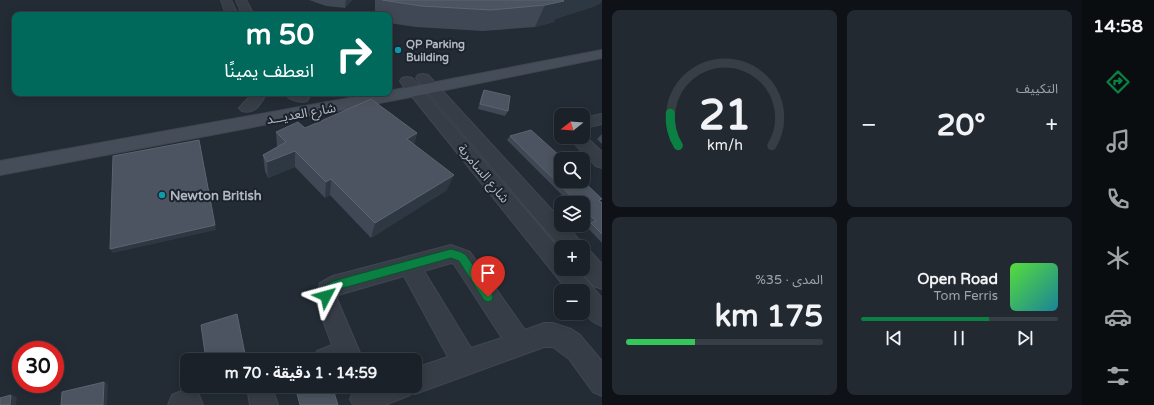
<!DOCTYPE html>
<html lang="ar">
<meta charset="utf-8">
<style>
body{margin:0;font-family:"Varela Round","Noto Sans Arabic",sans-serif;background:#232930;color:#f1f3f6;direction:rtl;height:100vh;display:flex;flex-direction:column;font-size:15px;white-space:nowrap}
*{box-sizing:border-box;margin:0}
p{font-size:13px;color:#9fa3a8}
.icon{flex:none;width:22px;height:22px;fill:none;stroke:currentColor;stroke-width:2;stroke-linecap:round;stroke-linejoin:round}
.map{position:relative;flex:1;overflow:hidden;direction:ltr}
.sheet{display:flex;flex-direction:column;gap:10px;padding:10px;background:#0e1216;width:480px}
.sheet>*{flex:none}
.top-card{position:absolute;left:12px;top:12px;width:380px;height:84px;border-radius:8px;box-shadow:0 2px 10px #0003,0 0 0 1px #383e45;direction:rtl;background:#00695c;color:#fff;overflow:hidden}
.needle{width:26px;rotate:253deg}
.fabs{position:absolute;left:554px;top:108px;display:grid;gap:8px}
.fabs a{display:grid;place-items:center;width:36px;height:36px;border-radius:8px;background:#1a2128;box-shadow:0 2px 10px #0003,0 0 0 1px #383e45;font-size:20px}
.speed{position:absolute;left:12px;top:341px;display:flex;gap:8px;font-size:20px;font-weight:700;text-align:center}
.speed>*{display:grid;place-content:center;width:52px;height:52px;border-radius:50%;background:#1a2128;box-shadow:0 2px 10px #0003,0 0 0 1px #383e45;line-height:1}
.speed .limit{border:6px solid #d22;background:#fff;color:#111}
.pin{position:absolute;display:grid;place-items:center;width:34px;height:34px;color:#fff;margin:-41px -17px;border-radius:50% 50% 50% 0;rotate:-45deg;box-shadow:0 0 4px #0007}
.pin .icon{rotate:45deg}
.me{position:absolute;width:44px;margin:-22px;rotate:51deg;stroke-linejoin:round;filter:drop-shadow(0 0 3px #0008)}
.turn{display:flex;align-items:center;gap:14px;height:84px;padding:0 12px;font-size:18px}
.turn .icon{width:52px;height:52px;stroke-width:2.5}
.turn b{display:block;font-size:28px;line-height:34px}
.big{font-size:30px;font-weight:700;line-height:1.1}
.sheet .widget{flex:1;display:flex;flex-direction:column;justify-content:center;gap:6px;min-width:0;padding:0 14px;border-radius:8px;background:#232930}
.sheet .dial{align-items:center;gap:0}
.dial svg{height:104px;overflow:visible;fill:none;stroke:#383e45;stroke-width:7;stroke-linecap:round;text-anchor:middle}
.dial text{fill:#f1f3f6;stroke:none}
.song{display:flex;align-items:center;gap:12px}
.cover{width:48px;height:48px;border-radius:6px;background:linear-gradient(135deg,hsl(110 70% 55%),hsl(190 70% 35%))}
.played{height:4px;border-radius:2px;background:linear-gradient(90deg,#0b8043 65%,#383e45 65%)}
.keys{display:flex;justify-content:space-around;direction:ltr}
.heat{display:flex;justify-content:space-between;align-items:center;font-size:22px;direction:ltr}
.charge{height:6px;border-radius:3px;background:linear-gradient(90deg,#34c759 35%,#383e45 0)}
.sheet .tiles{flex:1;display:grid;gap:10px;grid-template-columns:repeat(2,1fr)}
.trip{position:absolute;left:180px;top:353px;width:242px;height:40px;border-radius:8px;background:#1a2128;box-shadow:0 2px 10px #0003,0 0 0 1px #383e45;font-weight:700;line-height:40px;text-align:center;direction:rtl}
main{display:flex;flex:1;min-height:0}
.menu{display:flex;flex-direction:column;width:72px;justify-content:space-around;align-items:center;background:#0a0d10;color:#9fa3a8}
.menu .icon{width:28px;height:28px}
.menu .on{color:#0b8043}
.menu b{font-size:18px;color:#f1f3f6}
.map>svg:first-child{display:block}
</style>
<main>
<nav class="menu">
<b>14:58</b>
<svg class="icon on" aria-label="directions" viewBox="0 0 24 24"><path d="M12 3l9 9-9 9-9-9zM9 14v-3h6M13 9l2 2-2 2"/></svg>
<svg class="icon" aria-label="music" viewBox="0 0 24 24"><path d="M9 18V5l10-2v13"/><circle cx="6" cy="18" r="3"/><circle cx="16" cy="16" r="3"/></svg>
<svg class="icon" aria-label="phone" viewBox="0 0 24 24"><path d="M5 4h4l2 5-3 2q2 4 5 5l2-3 5 2v4C11 20 4 13 5 4z"/></svg>
<svg class="icon" aria-label="climate" viewBox="0 0 24 24"><path d="M12 3v18M4 7l16 10M4 17L20 7"/></svg>
<svg class="icon" aria-label="car" viewBox="0 0 24 24"><path d="M5 17H2v-5l4-1 3-4h7l3 4 3 1v5h-3M9 17h6M6 11h13"/><circle cx="7" cy="17" r="2"/><circle cx="17" cy="17" r="2"/></svg>
<svg class="icon" aria-label="filters" viewBox="0 0 24 24"><path d="M4 7h16M4 17h16"/><circle cx="9" cy="7" r="2"/><circle cx="15" cy="17" r="2"/></svg>
</nav>
<section class="sheet">
<div class="tiles">
<div class="widget"><p>التكييف</p>
<div class="heat"><a>−</a><b class="big">20°</b><a>+</a></div>
</div>
<div class="widget dial"><svg viewBox="0 0 100 80">
<path d="M14 69A42 42 0 1 1 86 69"/>
<path d="M14 69A42 42 0 0 1 8 44" stroke="#0b8043"/>
<text x="50" y="56" font-size="32" font-weight="700">21</text>
<text x="50" y="72" font-size="11">km/h</text>
</svg></div>
<div class="widget">
<div class="song"><i class="cover"></i><div><b>Open Road</b><p>Tom Ferris</p></div></div>
<div class="played"></div>
<div class="keys"><svg class="icon" aria-label="previous" viewBox="0 0 24 24"><path d="M18 5L8 12l10 7zM5 5v14"/></svg><svg class="icon" aria-label="pause" viewBox="0 0 24 24"><path d="M8 5v14M16 5v14"/></svg><svg class="icon" aria-label="next" viewBox="0 0 24 24"><path d="M6 5l10 7-10 7zM19 5v14"/></svg></div>
</div>
<div class="widget"><p>المدى · 35%</p><b class="big">175 km</b><div class="charge"></div></div>
</div>
</section>
<div class="map">
<svg width="602" height="405" viewBox="0 0 602 405">
<rect width="100%" height="100%" fill="#232c35"/>
<g fill="none" stroke-linecap="round" stroke-linejoin="round">
<!-- street casing -->
<g stroke="#40464f" stroke-width="2">
<path id="street" d="M221,0H231L238,15H226Z
M236,0H246L254,15H242Z
M423,74L428,75L561,220V225H566L580,241L583,247V248H561L418,81L416,78L418,75Z
M407,77L412,78L561,251V269H577L602,298V326C583,319 583,309 583,291H568L402,84L400,81L402,78Z
M253,93H267C261,103 255,115 242,111L239,108Z
M284,93H303L309,98L307,101C299,103 289,100 284,93Z
M602,114V124L583,128V118Z
M583,134L602,152V168L596,166L568,137H583Z
M451,245L470,252L525,330L544,323H553L571,329L579,334L602,361V396L593,392L569,359L553,347H544L415,394L411,393L410,395L385,405H353L350,399L354,389L363,386H415V368L448,357L404,276L338,295L337,299L363,360H313L317,351L332,345L315,299L320,283L333,276ZM451,263L454,264L502,338L471,348L424,271Z
M583,249L591,252L602,264V289L594,286L579,269H583Z
M250,386H276L274,393L278,405H250L248,393Z
M186,389L199,395L203,405H168L172,395Z"/>
</g>
<!-- secondary casing -->
<g stroke="#40464f" stroke-width="2">
<path id="secondary" d="M602,50V58L416,96L0,175V161L377,93H389V91Z"/>
</g>
<!-- street -->
<use href="#street" fill="#373d46" fill-rule="evenodd"/>
<!-- secondary -->
<use href="#secondary" fill="#454d58" fill-rule="evenodd"/>
</g>
<!-- wall -->
<path fill="#3f4854" d="M309,0H352L345,8L326,6Z
M375,0H602V2L595,6L555,19L554,22L535,27L483,31L416,27L389,23V15H375Z
M484,90L508,111L505,116L478,109L482,94Z
M305,128L417,133L414,144L447,190L371,238L330,195L325,198L295,167L268,178L265,171L263,155L277,147L276,132Z
M602,134V144L597,139Z
M510,136L560,158L602,203V243L587,227L590,223L583,216V203H570L507,140Z"/>
<!-- shaded-wall -->
<path fill="#2e3843" d="M346,0H352L345,8Z
M560,0H602V2L595,6L555,19L554,22L535,27L545,5Z
M417,133L412,149L407,139Z
M199,140L216,230L113,253L110,249Z
M295,151V167L268,178L267,162Z
M454,175L447,190L371,238L375,223Z
M331,179L330,195L325,198L326,182Z
M104,382L108,384L107,405H103Z
M11,395L17,397L16,405H10Z"/>
<!-- building -->
<path fill="#4b5460" stroke="#5b646f" d="M382,0H563L564,1L545,5L491,10L421,6Z
M484,90L510,96L508,111L480,104Z
M371,99L417,133L407,139L454,175L375,223L331,179L326,182L295,151L267,162L263,155L286,142L276,132L298,122L305,128Z
M531,130L561,157H559L561,160V181H583L602,199L599,200L602,203V234L591,223L596,221L583,208V203H578L510,136Z
M199,140L215,225L110,249L113,156Z
M237,314L246,359L242,360H206L201,325Z
M104,382L103,405H61L62,392Z
M295,386H332L338,405H300Z
M11,395L10,405H0V398Z"/>
<!-- route -->
<path fill="#0b8043" stroke="#07532c" d="M451,249L461,252L466,255L492,293L493,297L492,300L488,302L484,300L459,261L451,258L336,290L332,293L330,299L326,301L322,299L320,296L324,287L333,281Z"/>
<!-- markers -->
<g fill="#0f9aa8" stroke="#1c222b" stroke-width="1.5">
<circle cx="398" cy="50" r="4"/>
<circle cx="162" cy="195" r="4"/>
</g>
<g text-anchor="middle" stroke-width="4" stroke-linejoin="round" paint-order="stroke">
<!-- far-poi labels -->
<g font-size="11" font-weight="bold" fill="#b1b8c2" stroke="#1c222b" text-anchor="start">
<text x="406" y="48">QP Parking<tspan x="406" dy="13">Building</tspan></text>
</g>
<!-- street labels -->
<g font-size="13" fill="#b1b8c2" stroke="#1c222b">
<text transform="translate(301 113) rotate(-10)" y="5">شارع العديـــد</text>
<text transform="translate(484 173) rotate(50)" y="5">شارع السامرية</text>
</g>
<!-- poi labels -->
<g font-size="13" font-weight="bold" fill="#b1b8c2" stroke="#1c222b" text-anchor="start">
<text x="170" y="200">Newton British</text>
</g>
</g>
</svg>
<div class="fabs">
<a><svg class="needle" viewBox="-14 -14 28 28"><path d="M0-13l5 13h-10z" fill="#e53935"/><path d="M0 13l5-13h-10z" fill="#9fa3a8"/></svg></a>
<a><svg class="icon" aria-label="search" viewBox="0 0 24 24"><circle cx="10" cy="10" r="6"/><path d="M15 15l6 6"/></svg></a>
<a><svg class="icon" aria-label="layers" viewBox="0 0 24 24"><path d="M12 4l9 5-9 5-9-5zM3 14l9 5 9-5"/></svg></a>
<a>+</a>
<a>−</a>
</div>
<div class="speed"><div class="limit">30</div></div>
<div class="pin" style="left:488px;top:297px;background:#d93025"><svg class="icon" aria-label="arrive" viewBox="0 0 24 24"><path d="M6 21V4h12l-3 4 3 4H6"/></svg></div>
<svg class="me" style="left:326px;top:296px" viewBox="-20 -20 40 40"><path d="M0-17L14 15 0 8-14 15z" fill="#0b8043" stroke="#fff" stroke-width="4"/></svg>
<div class="trip">14:59 · 1 دقيقة · 70 m</div>
<div class="top-card">
<div class="turn"><svg class="icon" aria-label="right" viewBox="0 0 24 24"><path d="M7 20v-9h11M14 6l5 5-5 5"/></svg><div><b>50 m</b>انعطف يمينًا</div></div>
</div>
</div>
</main>
